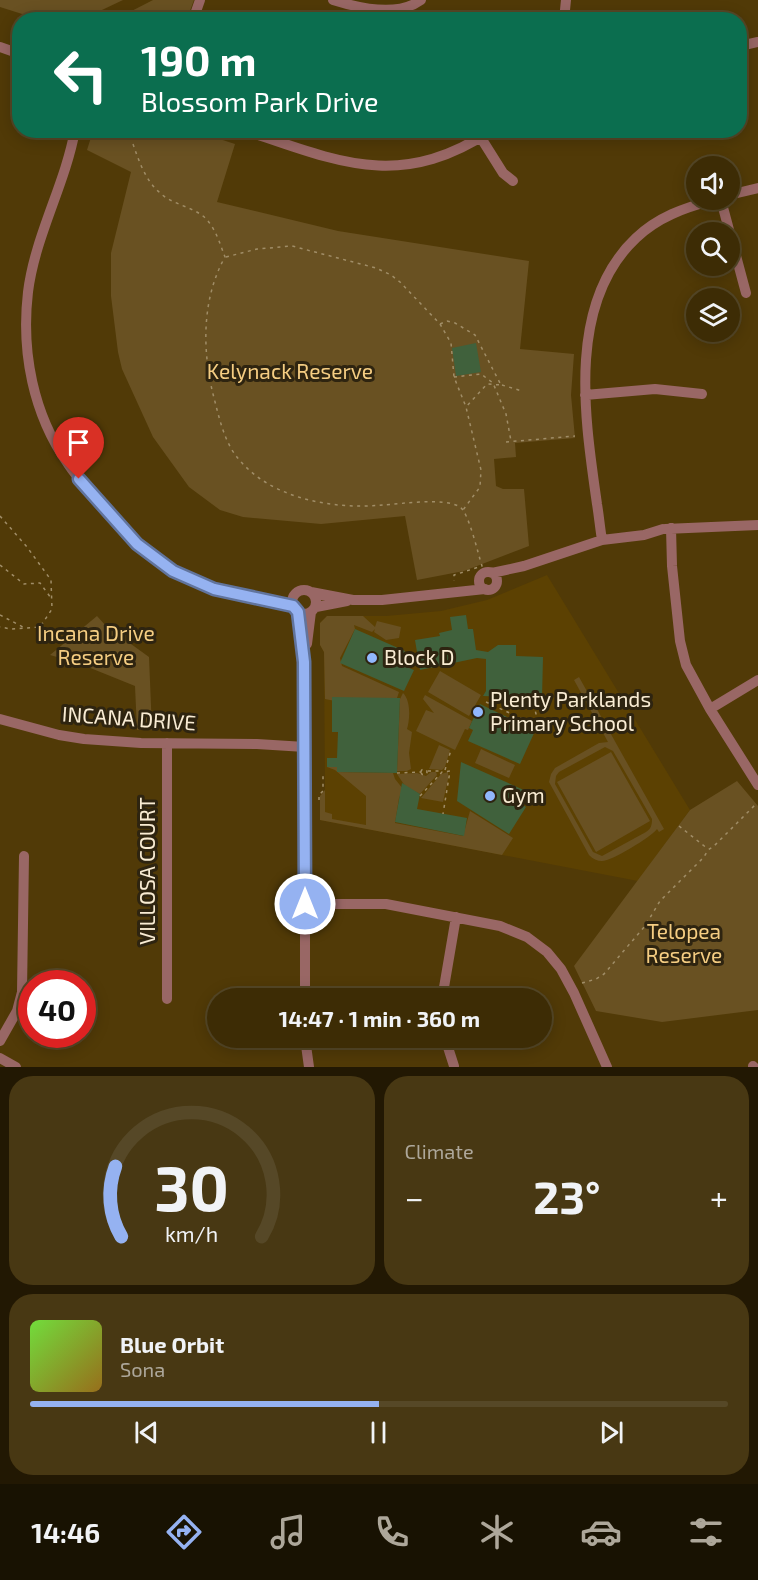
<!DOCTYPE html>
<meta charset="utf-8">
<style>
body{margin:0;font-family:"Exo 2",sans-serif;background:#483813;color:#f1f3f6;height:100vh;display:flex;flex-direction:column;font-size:22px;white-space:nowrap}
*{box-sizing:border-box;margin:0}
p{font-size:20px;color:#ada79a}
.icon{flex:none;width:33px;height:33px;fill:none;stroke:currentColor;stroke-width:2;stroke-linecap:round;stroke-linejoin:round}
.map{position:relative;height:1067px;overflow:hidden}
.details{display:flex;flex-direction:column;gap:9px;padding:9px;background:#221803;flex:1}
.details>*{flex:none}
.top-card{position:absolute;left:12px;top:12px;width:735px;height:126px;border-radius:24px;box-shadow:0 3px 15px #0003,0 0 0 2px #564827;background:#0b6e4f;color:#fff;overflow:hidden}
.tools{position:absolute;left:686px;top:156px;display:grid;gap:12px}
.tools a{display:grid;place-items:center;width:54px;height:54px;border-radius:50%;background:#3d2c05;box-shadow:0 3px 15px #0003,0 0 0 2px #564827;font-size:30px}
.speed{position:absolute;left:18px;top:970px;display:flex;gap:12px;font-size:30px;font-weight:700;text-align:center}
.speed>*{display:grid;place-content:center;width:78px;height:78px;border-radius:50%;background:#3d2c05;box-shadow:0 3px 15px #0003,0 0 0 2px #564827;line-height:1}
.speed .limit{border:9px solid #d22;background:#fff;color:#111}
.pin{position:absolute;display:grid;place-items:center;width:51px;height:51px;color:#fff;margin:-62px -26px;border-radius:50% 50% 50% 0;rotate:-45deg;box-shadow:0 0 6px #0007}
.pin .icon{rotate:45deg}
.me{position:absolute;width:66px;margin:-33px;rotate:0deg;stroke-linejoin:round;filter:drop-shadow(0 0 4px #0008)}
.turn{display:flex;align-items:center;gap:21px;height:126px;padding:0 30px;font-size:27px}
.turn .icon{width:78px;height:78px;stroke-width:2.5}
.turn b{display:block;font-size:42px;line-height:51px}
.big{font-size:45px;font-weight:700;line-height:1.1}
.details .card{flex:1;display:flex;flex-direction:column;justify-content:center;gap:9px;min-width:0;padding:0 21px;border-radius:24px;background:#483813}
.details .dial{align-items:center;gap:0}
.dial svg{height:156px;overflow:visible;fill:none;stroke:#564827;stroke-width:7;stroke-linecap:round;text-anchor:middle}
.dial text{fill:#f1f3f6;stroke:none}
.song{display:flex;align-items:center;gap:18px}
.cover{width:72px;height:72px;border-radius:9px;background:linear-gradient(135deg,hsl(100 70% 55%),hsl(40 70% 35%))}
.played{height:6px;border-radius:3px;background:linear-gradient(90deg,#95b2f1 50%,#564827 50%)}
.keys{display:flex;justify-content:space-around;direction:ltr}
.heat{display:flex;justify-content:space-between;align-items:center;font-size:33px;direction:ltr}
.details .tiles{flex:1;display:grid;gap:9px;grid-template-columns:1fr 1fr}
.card:last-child{grid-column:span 2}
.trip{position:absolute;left:207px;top:988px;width:345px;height:60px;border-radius:30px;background:#3d2c05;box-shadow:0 3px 15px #0003,0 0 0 2px #564827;font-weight:700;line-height:60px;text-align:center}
.tab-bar{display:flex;height:96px;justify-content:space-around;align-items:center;background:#181202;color:#ada79a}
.tab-bar .icon{width:42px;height:42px}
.tab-bar .current{color:#95b2f1}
.tab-bar b{font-size:27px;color:#f1f3f6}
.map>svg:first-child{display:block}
</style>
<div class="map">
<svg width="758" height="1067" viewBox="0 0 758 1067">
<rect width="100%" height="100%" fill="#513a07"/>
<!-- built -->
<path fill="#5c4102" d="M547,575L690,810L638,881L320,820V796L325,790L324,652L320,645V623L327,616H386L441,611L487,600Z"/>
<!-- green -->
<path fill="#695122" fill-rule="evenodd" d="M0,0H123L83,19H38L0,7Z
M153,0H194L187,19H116Z
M93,131H195L235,144L217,202L338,231L529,261L520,349L574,354L571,395L575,438L515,443L516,457L494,459L496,486L503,489H524L529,546L464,571L417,580L405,516L321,524L243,517L220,510L189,487L153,437L122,369L118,352L111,296V253L131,172L87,150Z
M97,616L106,626L149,657L152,730H137L135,686L78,663L50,655Z
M327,616H363L375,627L377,621L401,627L399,638L386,640L374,632L375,629L372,632L354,625L355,629L340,658L342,666L399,692L397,698L396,713L325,699L324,652L320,645V623Z
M440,671L481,695L469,716L428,692Z
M579,677L664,829L659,832L657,829C651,837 612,861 602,861C597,861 593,859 589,855L549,782L551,774L555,768L599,743L608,742L574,680ZM605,747L613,751L652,819C652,825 651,829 646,832L602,856L593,852L555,784L556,776L559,772Z
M403,693C411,701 410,719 407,729L412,732L409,753L411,769L407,771H397L400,699Z
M425,695L472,721L468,730L465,729L455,750L416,731L426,710L434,713L423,699Z
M439,745L450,750L445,767L442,770L429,769Z
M481,749L515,765L509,778L475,763Z
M611,752L650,821L596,852L557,782Z
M327,767H337L338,772L393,773L395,779L403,789L399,798L395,823L463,836L470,811L513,838L502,855L320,820V796L325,790V812L332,814V819L366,825V796L335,770Z
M431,772H436L437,775L420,794L405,786L397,774L417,773L426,776Z
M448,772V779L443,802L421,798L441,774Z
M737,781L758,806V1010L662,1022L596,1011L574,966L690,810Z"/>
<!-- building -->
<path fill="#40613c" d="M476,343L481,372L456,376L452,348Z
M466,615L468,629H473L476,650L488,652L498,645H516V656L543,657L542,698L483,696L486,691V659L477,658L420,670L415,640L440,636L439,633L452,630L450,617Z
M355,629L405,651L399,664L414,670L404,691L340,663Z
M332,697L400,698L397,773L337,772V767H327V758H337L338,732H332Z
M480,704L515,721L516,719L523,722L522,725L535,731L520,764L468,741L473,730L469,728Z
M461,762L526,791L519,802L526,807L509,834L457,801Z
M402,783L420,794L417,809L467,818L464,836L395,822Z"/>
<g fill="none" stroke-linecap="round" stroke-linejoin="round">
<!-- path -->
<path stroke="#a08d67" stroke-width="1.5" stroke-dasharray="3 4.5" stroke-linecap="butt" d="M128,130C136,151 142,177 159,192C171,204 190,206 203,216C215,226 220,244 225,257C202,298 202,349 213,394C218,413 222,433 232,450C263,498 331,510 383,505C402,504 444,497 460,507C469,513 478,554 482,566L454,575V581
M226,257L257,249L292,246L376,268L391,275L400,282L440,324L447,321L455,323L475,335L501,385L487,384L466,407
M440,324L451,343L454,377L466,407L481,470L480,487L463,510
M454,377L481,374L493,383L506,414L511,441
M502,385L522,391
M506,442L575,436
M0,516L27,547L51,580L52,609L40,627L11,629L0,627
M0,565L24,584L40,583L51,598
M0,615L23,627
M532,697L536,714L535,725
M486,702L557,735
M421 772a3 3 0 1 1 6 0a3 3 0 1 1-6 0Z
M445,770L451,750
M428,771H441
M397,773L421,772
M420,796L442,772L450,771L443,814
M319,800V795L323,791V772
M679,826L708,849
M582,983L596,979L604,974L645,926L660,901L704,857L708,850L714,846L757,803"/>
<!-- minor -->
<path stroke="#996765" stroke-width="10" d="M333,0C358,8 398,17 421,0
M193,20L200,0
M564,20L566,0
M740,46L758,42
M0,47L20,54
M75,130C65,185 35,236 28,292C21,352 33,414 68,464C78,479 91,493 102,506C127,535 151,559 184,576C218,593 257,597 293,607
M244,130C339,162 400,191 492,130
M481,138L503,173L513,181
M729,195L758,188
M721,200L746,293
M585,395L655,389L702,394
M671,528L672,566L680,641L686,665L710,709L758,785
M665,529L758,525
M602,540C600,528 599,516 597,504C585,419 566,304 636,238C658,217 684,208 713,200
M479 581a9 9 0 1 1 18 0a9 9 0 1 1-18 0Z
M492,573L524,566L602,540L644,535L663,529
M292 602a12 12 0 1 1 24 0a12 12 0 1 1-24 0Z
M311,592L353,600H382L485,589
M316,607L347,601
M299,612L305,662V999
M307,644L311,612
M710,709L758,680
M0,719L59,735L84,739L141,743L257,744L305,747
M167,743V999
M305,904H386L500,926L527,937L547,952L561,969L574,993L607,1067
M442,999L456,917
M305,1038L309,1067
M445,1038L454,1066
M0,1041L17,1011L22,992L24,856
M0,1058L16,1067
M753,1066L754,1067"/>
</g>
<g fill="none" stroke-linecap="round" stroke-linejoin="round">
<!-- route casing -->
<g stroke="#61749d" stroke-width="15">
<path id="route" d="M79,479L137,544L173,571L214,589L293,606L298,612L304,662L305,904"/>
</g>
<!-- route -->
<use href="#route" stroke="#95b2f1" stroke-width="10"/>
</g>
<!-- markers -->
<g fill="#91b8fd" stroke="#2e2410" stroke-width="2">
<circle cx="372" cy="658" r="6"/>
<circle cx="478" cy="712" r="6"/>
<circle cx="490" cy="796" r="6"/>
</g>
<g text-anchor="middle" stroke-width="6" stroke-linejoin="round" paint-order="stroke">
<!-- park labels -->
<g font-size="21" fill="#f5cd82" stroke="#2e2410">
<text x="290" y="379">Kelynack Reserve</text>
<text x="96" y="641">Incana Drive<tspan x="96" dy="24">Reserve</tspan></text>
<text x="684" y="939">Telopea<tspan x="684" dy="24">Reserve</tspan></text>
</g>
<!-- poi labels -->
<g font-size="21" fill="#f9ecd3" stroke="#2e2410" text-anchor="start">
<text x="384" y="665">Block D</text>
<text x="490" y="707">Plenty Parklands<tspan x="490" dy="24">Primary School</tspan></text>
<text x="502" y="803">Gym</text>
</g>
<!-- street labels -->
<g font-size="21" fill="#f9ecd3" stroke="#2e2410">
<text transform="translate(129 719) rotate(4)" y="7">INCANA DRIVE</text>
<text transform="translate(148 871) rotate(-90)" y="7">VILLOSA COURT</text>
</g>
</g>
</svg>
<div class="tools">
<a><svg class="icon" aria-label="sound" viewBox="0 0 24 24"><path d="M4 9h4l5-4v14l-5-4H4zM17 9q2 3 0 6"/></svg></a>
<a><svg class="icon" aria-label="search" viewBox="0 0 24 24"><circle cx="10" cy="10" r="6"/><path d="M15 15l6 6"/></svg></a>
<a><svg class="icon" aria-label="layers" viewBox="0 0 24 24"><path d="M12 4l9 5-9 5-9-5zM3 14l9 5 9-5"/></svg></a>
</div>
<div class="speed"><div class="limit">40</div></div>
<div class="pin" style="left:79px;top:479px;background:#d93025"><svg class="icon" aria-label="arrive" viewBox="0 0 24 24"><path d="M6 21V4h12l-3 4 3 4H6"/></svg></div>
<svg class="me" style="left:305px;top:904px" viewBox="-20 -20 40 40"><circle r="17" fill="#95b2f1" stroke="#fff" stroke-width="3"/><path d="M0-11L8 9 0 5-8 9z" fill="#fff"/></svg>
<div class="trip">14:47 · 1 min · 360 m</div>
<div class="top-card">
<div class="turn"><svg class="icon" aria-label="left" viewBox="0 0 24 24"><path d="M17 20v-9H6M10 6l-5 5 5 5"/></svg><div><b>190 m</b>Blossom Park Drive</div></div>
</div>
</div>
<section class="details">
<div class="tiles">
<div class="card dial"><svg viewBox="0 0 100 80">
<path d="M14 69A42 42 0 1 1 86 69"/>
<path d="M14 69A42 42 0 0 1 11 33" stroke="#95b2f1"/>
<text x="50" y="56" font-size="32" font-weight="700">30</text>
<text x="50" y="72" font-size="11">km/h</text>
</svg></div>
<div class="card"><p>Climate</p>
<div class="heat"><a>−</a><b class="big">23°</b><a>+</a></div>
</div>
<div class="card">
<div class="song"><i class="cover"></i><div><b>Blue Orbit</b><p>Sona</p></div></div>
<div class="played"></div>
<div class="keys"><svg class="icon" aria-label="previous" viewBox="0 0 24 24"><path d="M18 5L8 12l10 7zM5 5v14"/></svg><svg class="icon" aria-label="pause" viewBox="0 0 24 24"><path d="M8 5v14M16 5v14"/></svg><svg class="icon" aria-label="next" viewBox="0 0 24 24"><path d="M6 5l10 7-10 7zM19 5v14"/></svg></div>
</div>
</div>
</section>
<nav class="tab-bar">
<b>14:46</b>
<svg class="icon current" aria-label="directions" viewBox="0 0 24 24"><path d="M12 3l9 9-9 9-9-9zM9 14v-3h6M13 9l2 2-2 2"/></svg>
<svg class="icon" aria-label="music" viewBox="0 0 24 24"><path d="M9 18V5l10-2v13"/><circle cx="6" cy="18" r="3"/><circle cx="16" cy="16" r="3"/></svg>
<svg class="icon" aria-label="phone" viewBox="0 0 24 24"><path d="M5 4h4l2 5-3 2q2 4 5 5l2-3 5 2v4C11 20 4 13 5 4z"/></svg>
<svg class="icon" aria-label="climate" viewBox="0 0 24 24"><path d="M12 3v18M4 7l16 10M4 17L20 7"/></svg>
<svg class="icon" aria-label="car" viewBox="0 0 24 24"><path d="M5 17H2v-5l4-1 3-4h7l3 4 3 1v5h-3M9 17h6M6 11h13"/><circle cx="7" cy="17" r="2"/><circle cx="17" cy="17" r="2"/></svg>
<svg class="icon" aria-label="filters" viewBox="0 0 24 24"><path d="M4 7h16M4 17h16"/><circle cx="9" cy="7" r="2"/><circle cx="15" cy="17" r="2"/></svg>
</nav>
